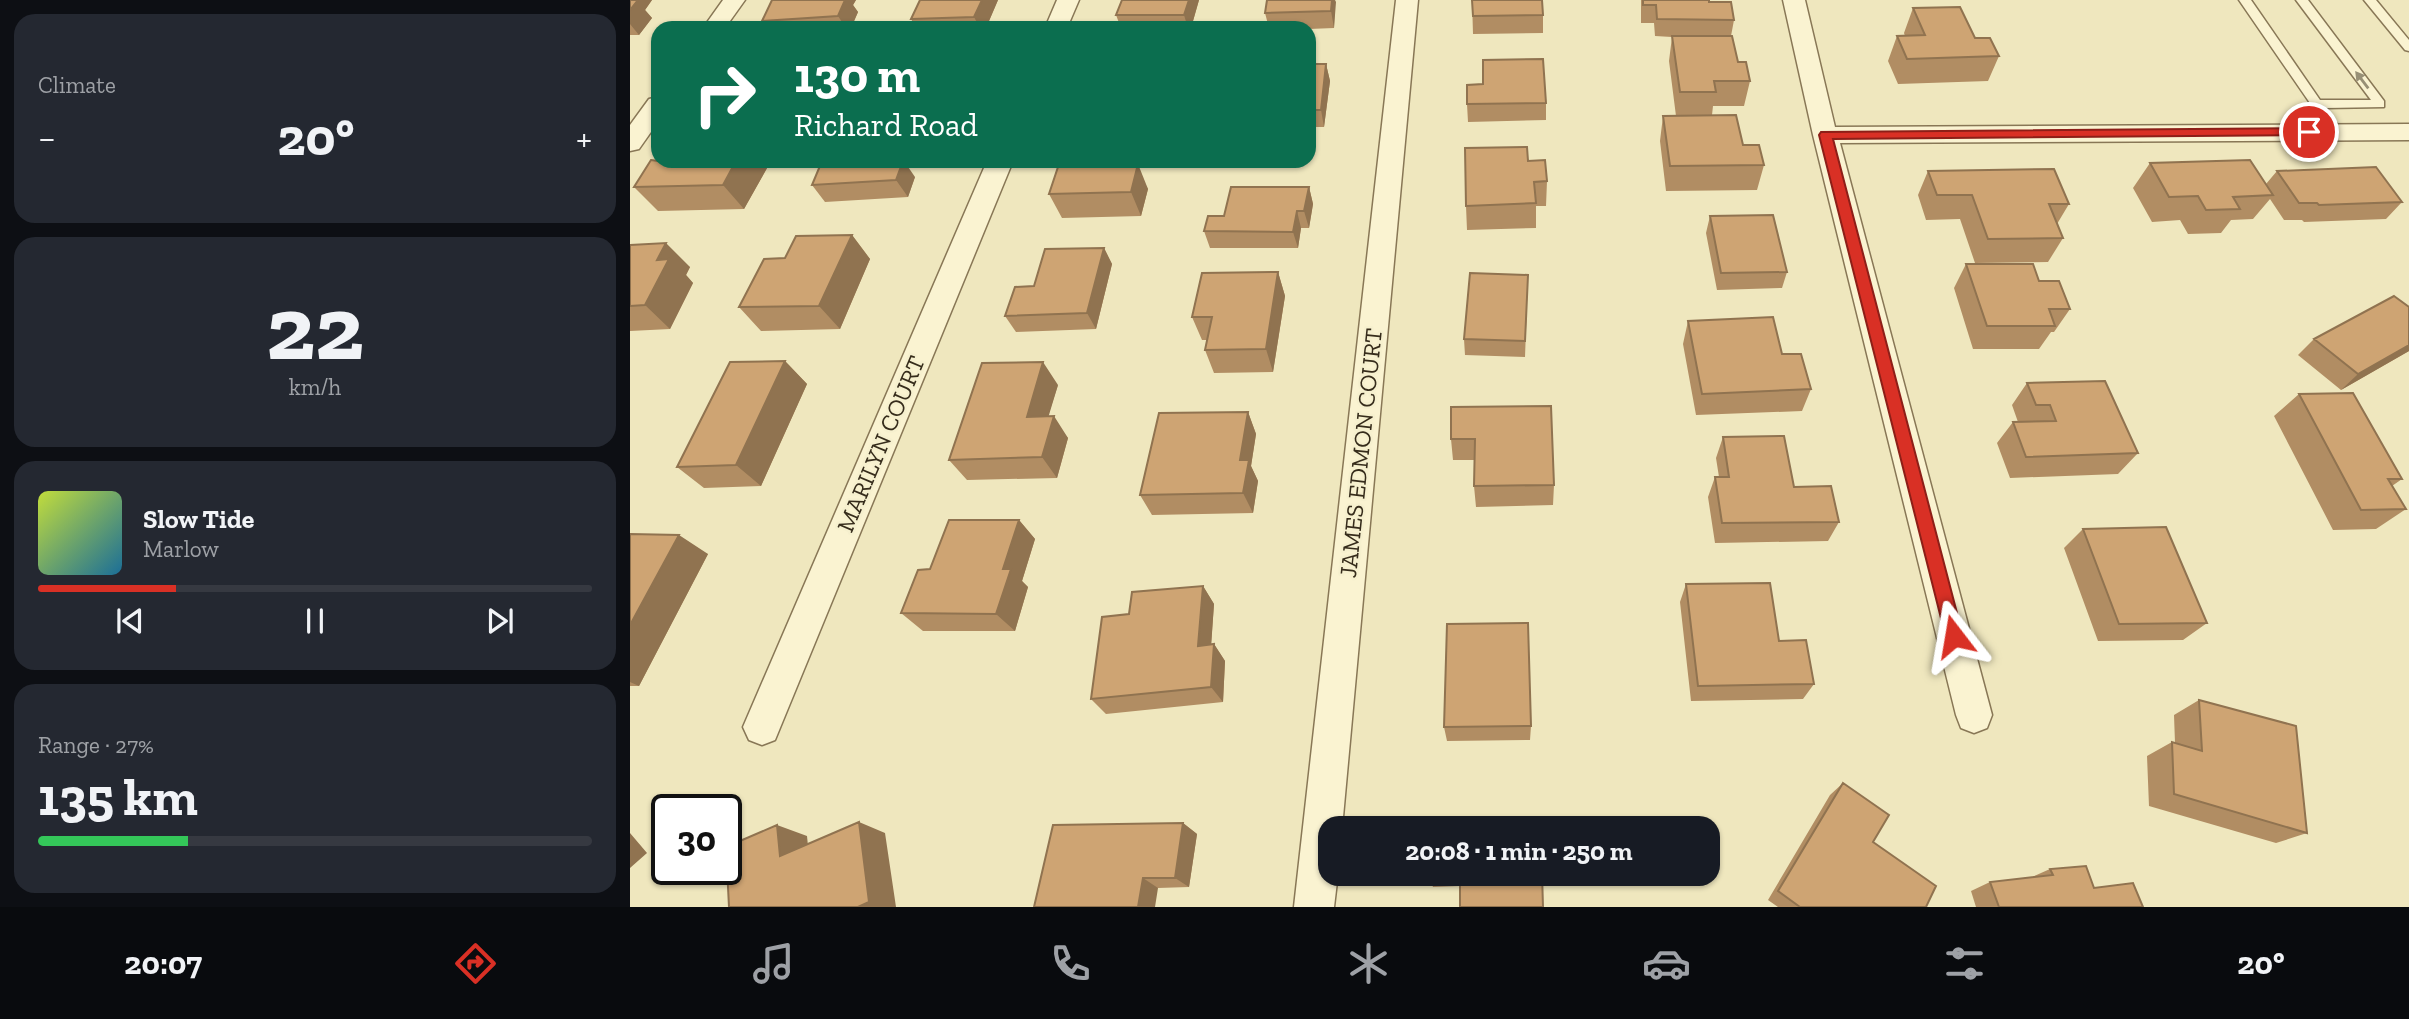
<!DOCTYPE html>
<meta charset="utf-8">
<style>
body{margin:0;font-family:"Zilla Slab",serif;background:#242831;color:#f1f3f6;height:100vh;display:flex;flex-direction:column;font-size:26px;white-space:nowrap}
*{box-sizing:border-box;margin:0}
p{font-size:23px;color:#9ea1a6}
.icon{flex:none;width:38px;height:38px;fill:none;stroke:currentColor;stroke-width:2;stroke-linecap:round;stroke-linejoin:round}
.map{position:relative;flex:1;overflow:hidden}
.drawer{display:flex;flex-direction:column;gap:14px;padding:14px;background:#0d0f14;width:630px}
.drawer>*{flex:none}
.guide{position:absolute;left:21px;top:21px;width:665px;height:147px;border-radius:21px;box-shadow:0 2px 5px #0004;background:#0b6e4f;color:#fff;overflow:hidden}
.speed{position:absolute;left:21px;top:794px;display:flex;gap:14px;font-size:35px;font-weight:700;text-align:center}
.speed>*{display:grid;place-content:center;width:91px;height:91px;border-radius:50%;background:#171b24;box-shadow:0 2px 5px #0004;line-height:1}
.speed .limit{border:4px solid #111;border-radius:10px;background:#fff;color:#111}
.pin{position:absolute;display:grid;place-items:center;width:60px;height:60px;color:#fff;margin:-30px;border:4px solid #fff;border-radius:50%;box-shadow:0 2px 7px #0007}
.me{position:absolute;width:77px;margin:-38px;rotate:346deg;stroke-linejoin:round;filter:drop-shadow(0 0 5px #0008)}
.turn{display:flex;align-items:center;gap:24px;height:147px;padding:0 28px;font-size:32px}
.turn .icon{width:91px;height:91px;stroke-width:2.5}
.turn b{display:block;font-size:49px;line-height:60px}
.big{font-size:52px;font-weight:700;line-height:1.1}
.drawer .widget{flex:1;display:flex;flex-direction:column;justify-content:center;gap:10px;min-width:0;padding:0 24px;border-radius:21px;background:#242831}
.drawer .dial{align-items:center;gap:0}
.dial b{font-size:91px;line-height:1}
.song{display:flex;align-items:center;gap:21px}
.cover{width:84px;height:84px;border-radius:10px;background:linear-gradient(135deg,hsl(70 70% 55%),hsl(200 70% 35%))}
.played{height:7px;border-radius:4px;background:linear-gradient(90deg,#d93025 25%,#363941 25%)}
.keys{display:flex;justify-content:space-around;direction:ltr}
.heat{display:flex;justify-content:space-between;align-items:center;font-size:38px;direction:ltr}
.charge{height:10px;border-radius:5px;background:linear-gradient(90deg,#34c759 27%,#363941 0)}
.trip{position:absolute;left:688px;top:816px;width:402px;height:70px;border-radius:21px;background:#171b24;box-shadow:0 2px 5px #0004;font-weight:700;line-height:70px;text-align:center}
.menu{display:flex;height:112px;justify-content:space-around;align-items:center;background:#090b0e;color:#9ea1a6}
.menu .icon{width:49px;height:49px}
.menu .current{color:#d93025}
.menu b{font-size:32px;color:#f1f3f6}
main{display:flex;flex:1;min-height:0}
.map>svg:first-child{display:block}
</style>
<main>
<section class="drawer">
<div class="widget"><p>Climate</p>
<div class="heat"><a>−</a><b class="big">20°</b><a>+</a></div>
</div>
<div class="widget dial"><b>22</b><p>km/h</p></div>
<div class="widget">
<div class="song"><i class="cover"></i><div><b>Slow Tide</b><p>Marlow</p></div></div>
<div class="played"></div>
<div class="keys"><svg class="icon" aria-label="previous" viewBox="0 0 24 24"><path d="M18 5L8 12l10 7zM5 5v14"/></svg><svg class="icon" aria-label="pause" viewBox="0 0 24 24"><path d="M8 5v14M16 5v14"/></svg><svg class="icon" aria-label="next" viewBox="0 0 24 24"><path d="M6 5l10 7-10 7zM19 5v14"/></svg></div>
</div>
<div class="widget"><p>Range · 27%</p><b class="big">135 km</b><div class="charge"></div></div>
</section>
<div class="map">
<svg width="1779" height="907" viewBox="0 0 1779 907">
<rect width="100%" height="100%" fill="#efe7be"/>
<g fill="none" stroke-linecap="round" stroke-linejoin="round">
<!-- service casing -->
<g stroke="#887756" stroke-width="3">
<path id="service" d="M1609,0H1621L1690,100H1741L1666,0H1678L1754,101V107L1696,108L1712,132L1710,135H1702Z
M1734,0H1746L1779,40V51L1775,50Z"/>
</g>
<!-- minor casing -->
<g stroke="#887756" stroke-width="3">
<path id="minor" d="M93,0H115L95,28H73Z
M427,0H449L437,28H415Z
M766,0H788L712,828H700V873H708L704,907H664Z
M1153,0H1175L1205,127L1779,124V140L1210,143L1362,715L1357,728L1344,733L1331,728L1326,715L1183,135Z
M28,97V122L9,149L0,151V125L19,99Z
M357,161H383L145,740L132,745L119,740L113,727Z"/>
</g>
<!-- service -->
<use href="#service" fill="#faf3d1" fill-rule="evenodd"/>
<!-- minor -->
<use href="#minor" fill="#faf3d1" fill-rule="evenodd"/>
</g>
<!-- wall -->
<path fill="#b18d63" d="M0,0H22L15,10L22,18L9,35H0Z
M142,0H226L223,5L228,12L221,28H137L132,21Z
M290,0H368L356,28H286L281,19Z
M492,0H569L561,28H491L486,15Z
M637,0H705L704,28L679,29V28H639L635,13Z
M842,0L913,15V33L843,34Z
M1011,0H1079V2L1104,20L1101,36L1108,62L1120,81L1114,106H1083L1082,115L1134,165L1127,190L1036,191L1030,141L1033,116H1046L1039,61L1042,37L1025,36L1024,23H1011Z
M1283,8L1345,38L1369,56L1358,81L1268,84L1258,61L1267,36H1275L1274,33Z
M679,64H696L700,81L694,127H679Z
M916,103V120L838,122L837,104Z
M141,161L114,209L28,211L4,187Z
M898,161L917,181L916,206H906V228L837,230L836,206Z
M1520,163L1636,184L1647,171L1772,202L1756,219L1674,222L1672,220H1654L1640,199L1623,219L1601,220L1591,233L1558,234L1550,220L1522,222L1503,188Z
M503,164L518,189L511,216L432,218L419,194Z
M1298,171L1439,204L1427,224L1433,238L1418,262L1345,263L1330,219L1296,220L1288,195Z
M285,177L278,197L195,202L182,185Z
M679,187L683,204L679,228H671L668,248H580L574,231L594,216Z
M1080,216L1157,272L1152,288L1087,290L1076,233Z
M222,235L240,259L210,329L131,331L109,307L155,258Z
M0,245L60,267L56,275L63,283L40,329L0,331Z
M474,248L482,264L466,329L386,332L375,316Z
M1336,264L1440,309L1424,332H1421L1409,349H1343L1324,288Z
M648,272L655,296L643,372L584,373L575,350L577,340H572L562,317Z
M898,275L895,357L835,355L834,339Z
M1058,321L1152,354L1181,389L1172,411L1066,415L1053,344Z
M1684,339L1779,351L1711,390L1668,355Z
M155,361L177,384L131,486L74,488L47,467Z
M1397,383L1508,453L1488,474L1380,478L1367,443L1383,422H1388L1382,405Z
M428,385L418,416L438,438L427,478L337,480L319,460Z
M1669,394L1772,479L1762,486L1776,509L1746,529L1703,530L1644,416Z
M821,407L924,485L923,505L846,507L844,486L845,460H823L821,439Z
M618,412L626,434L621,466L628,481L623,513L522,515L510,495Z
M1093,437L1164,487L1209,522L1198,541L1085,543L1078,497L1085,477H1089L1086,458Z
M389,520L405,539L392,581L398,587L385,631H293L271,613L300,569Z
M1453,529L1577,623L1553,640L1468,641L1434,548Z
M0,534L78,554L9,686H0Z
M1056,584L1149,641L1184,684L1173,699L1061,701L1050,602Z
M573,586L584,604L581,645L584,644L595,661L593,702L476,714L461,699L499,614Z
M1569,700L1677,833L1646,843L1519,806L1517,756L1542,742L1545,743L1544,715Z
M901,726L900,740L817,741L814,727Z
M1213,783L1243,842L1296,907H1148L1138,900L1200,795Z
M553,823L567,834L559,887L528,888L404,907Z
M1420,869L1464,888L1513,907H1346L1341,891L1360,882L1402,877Z
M799,873H926V876H912L830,886L803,887L799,878Z"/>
<!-- shaded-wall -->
<path fill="#907350" d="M0,0H22L15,10L22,18L9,35L0,24Z
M212,0H226L223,5L228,12L221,28H216L208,16Z
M352,0H368L356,28H350L344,17Z
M559,0H569L561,28H558L554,15Z
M702,0H705L706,2L704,28L701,11Z
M696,64L700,81L694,127L691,110Z
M106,161H141L114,209L93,185Z
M273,161H274L285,177L278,197L266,180Z
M486,161H503L496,189L485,164Z
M508,164L518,189L511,216L501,192Z
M679,187L683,204L679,228L674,211Z
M667,211L671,228L668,248L663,232Z
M222,235L240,259L210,329L189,306Z
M36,243L60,267L56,275L63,283L40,329L15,305L27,260Z
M474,248L482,264L466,329L457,313Z
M648,272L655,296L643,372L636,349Z
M1779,345V351L1711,390L1728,374Z
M155,361L177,384L131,486L106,465Z
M413,362L428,385L412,438L397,417Z
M618,412L626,434L621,466L628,481L623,513L613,493L610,460Z
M424,416L438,438L427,478L412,457Z
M389,520L405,539L392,581L398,587L385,631L366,614L373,569Z
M49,535L78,554L9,686L0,682V625Z
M573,586L584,604L580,662L568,646Z
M584,644L595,661L593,702L581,687Z
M229,822L255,833L266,907H228Z
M553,823L567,834L559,887L545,878Z
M147,825L177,836L180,866L150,856Z
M0,833L17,853L0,868Z
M513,878L528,888L525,907H508Z"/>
<!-- building -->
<path fill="#cea473" stroke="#907350" stroke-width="2" d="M0,0H8L0,10Z
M142,0H215L208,16L132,21Z
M290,0H352L344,17L281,19Z
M492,0H559L554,15H486Z
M637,0H702L701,11L635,13Z
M842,0H912L913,15L843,16Z
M1013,0H1079V2H1101L1104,20L1027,19L1026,5H1013Z
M1330,7L1345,38H1360L1369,56L1277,59L1267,36L1295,35L1283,8Z
M1042,36H1102L1108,62H1116L1120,81H1084L1086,92H1050Z
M913,59L916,103L837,104V85L853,84V60Z
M679,64H696L691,110H679Z
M1106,115L1113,145H1129L1134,165L1040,166L1033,116Z
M897,147L898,161L915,160L917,181L904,182L906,203L836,206L835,148Z
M21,160L28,161H106L93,185L4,187Z
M1620,160L1643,195L1603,197L1610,209L1576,210L1568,196L1539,197L1520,163Z
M192,161H273L266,180L182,185Z
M430,161H486L485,164H508L501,192L419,194Z
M1746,167L1772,202L1689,205L1687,203H1669L1647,171Z
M1424,169L1439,204H1419L1433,238L1358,239L1342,195H1307L1298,171Z
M601,187H679L674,211H667L663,232L574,231L578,216H594Z
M1143,215L1157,272L1091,273L1080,216Z
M222,235L189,306L109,307L134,259L155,258L166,236Z
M36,243L27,260L39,259L15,305L0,306V245Z
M474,248L457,313L375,316L385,287L404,286L415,249Z
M1336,264H1403L1409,281H1429L1440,309H1419L1425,326H1357Z
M648,272L636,349L575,350L582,317H562L572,273Z
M840,273L898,275L895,341L834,339Z
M1764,296L1779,307V345L1728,374L1684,339Z
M1143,317L1152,354H1171L1181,389L1072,394L1058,321Z
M155,361L106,465L47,467L100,362Z
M413,362L397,417L424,416L412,457L319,460L352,363Z
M1475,381L1508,453L1396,457L1383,422L1426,421L1420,405H1406L1397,383Z
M1723,393L1772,479H1758L1776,509L1731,510L1669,394Z
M921,406L924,485L844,486L845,439H821V407Z
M618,412L610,460H619L613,493L510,495L529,413Z
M1154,436L1164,487L1201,486L1209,522L1092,523L1085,477H1099L1093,437Z
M319,520H389L373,569H381L366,614L271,613L288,570L300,569Z
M1536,527L1577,623L1489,624L1453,529Z
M0,534L49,535L0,625Z
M1140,583L1149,641L1176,640L1184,684L1068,686L1056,584Z
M573,586L568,646L584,644L581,687L461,699L472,617L499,614L502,592Z
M898,623L901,726L814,727L817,624Z
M1569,700L1666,726L1677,833L1544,794L1542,742L1572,751Z
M1213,783L1259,815L1243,842L1306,886L1296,907H1170L1148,891Z
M926,820V828H800L801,823Z
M229,822L239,902L228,907H99L96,847L147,825L150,856Z
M553,823L545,878H513L508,907H404L423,825Z
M1456,866L1464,888L1503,883L1513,907H1369L1360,882L1423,875L1420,869Z
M799,873H912L913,907H830V877L799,878Z"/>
<!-- one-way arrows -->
<defs><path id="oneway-solid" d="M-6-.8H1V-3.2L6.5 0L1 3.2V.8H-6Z" transform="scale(1.75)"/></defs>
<use fill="#989076" href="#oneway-solid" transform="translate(1732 80) rotate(-127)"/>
<!-- route -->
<path fill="#d93025" stroke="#8d1f18" stroke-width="2" d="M1679,128L1686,132L1684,135L1203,139L1333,636L1330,642L1324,645L1317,642L1189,135L1191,132Z"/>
<g text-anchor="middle" stroke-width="5" stroke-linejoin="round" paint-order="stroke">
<!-- street labels -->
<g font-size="24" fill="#362c1b" stroke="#f6f0ce">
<text transform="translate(251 444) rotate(-67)" y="8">MARILYN COURT</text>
<text transform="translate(731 453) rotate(-84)" y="8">JAMES EDMON COURT</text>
</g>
</g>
</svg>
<div class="speed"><div class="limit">30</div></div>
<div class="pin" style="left:1679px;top:132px;background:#d93025"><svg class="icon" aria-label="arrive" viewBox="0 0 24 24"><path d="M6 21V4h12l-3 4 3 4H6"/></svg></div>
<svg class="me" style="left:1324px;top:636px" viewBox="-20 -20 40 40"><path d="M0-17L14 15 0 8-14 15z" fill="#d93025" stroke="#fff" stroke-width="4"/></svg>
<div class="trip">20:08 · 1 min · 250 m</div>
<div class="guide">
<div class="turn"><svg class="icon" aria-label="right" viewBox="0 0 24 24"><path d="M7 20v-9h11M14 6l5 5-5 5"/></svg><div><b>130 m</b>Richard Road</div></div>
</div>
</div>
</main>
<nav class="menu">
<b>20:07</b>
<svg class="icon current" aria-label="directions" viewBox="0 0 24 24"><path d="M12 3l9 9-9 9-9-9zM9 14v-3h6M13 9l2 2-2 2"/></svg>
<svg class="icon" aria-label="music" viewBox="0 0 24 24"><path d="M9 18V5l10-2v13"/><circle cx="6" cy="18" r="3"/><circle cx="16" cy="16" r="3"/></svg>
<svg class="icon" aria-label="phone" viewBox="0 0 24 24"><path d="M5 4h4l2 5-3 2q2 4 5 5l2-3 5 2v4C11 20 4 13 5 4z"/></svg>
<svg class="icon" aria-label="climate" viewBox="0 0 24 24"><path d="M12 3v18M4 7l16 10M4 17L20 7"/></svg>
<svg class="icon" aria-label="car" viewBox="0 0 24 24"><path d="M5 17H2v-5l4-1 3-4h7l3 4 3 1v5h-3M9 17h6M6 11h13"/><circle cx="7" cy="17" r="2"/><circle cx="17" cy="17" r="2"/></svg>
<svg class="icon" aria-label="filters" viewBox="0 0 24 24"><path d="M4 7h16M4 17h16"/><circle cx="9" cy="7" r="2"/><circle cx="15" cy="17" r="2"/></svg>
<b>20°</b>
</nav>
